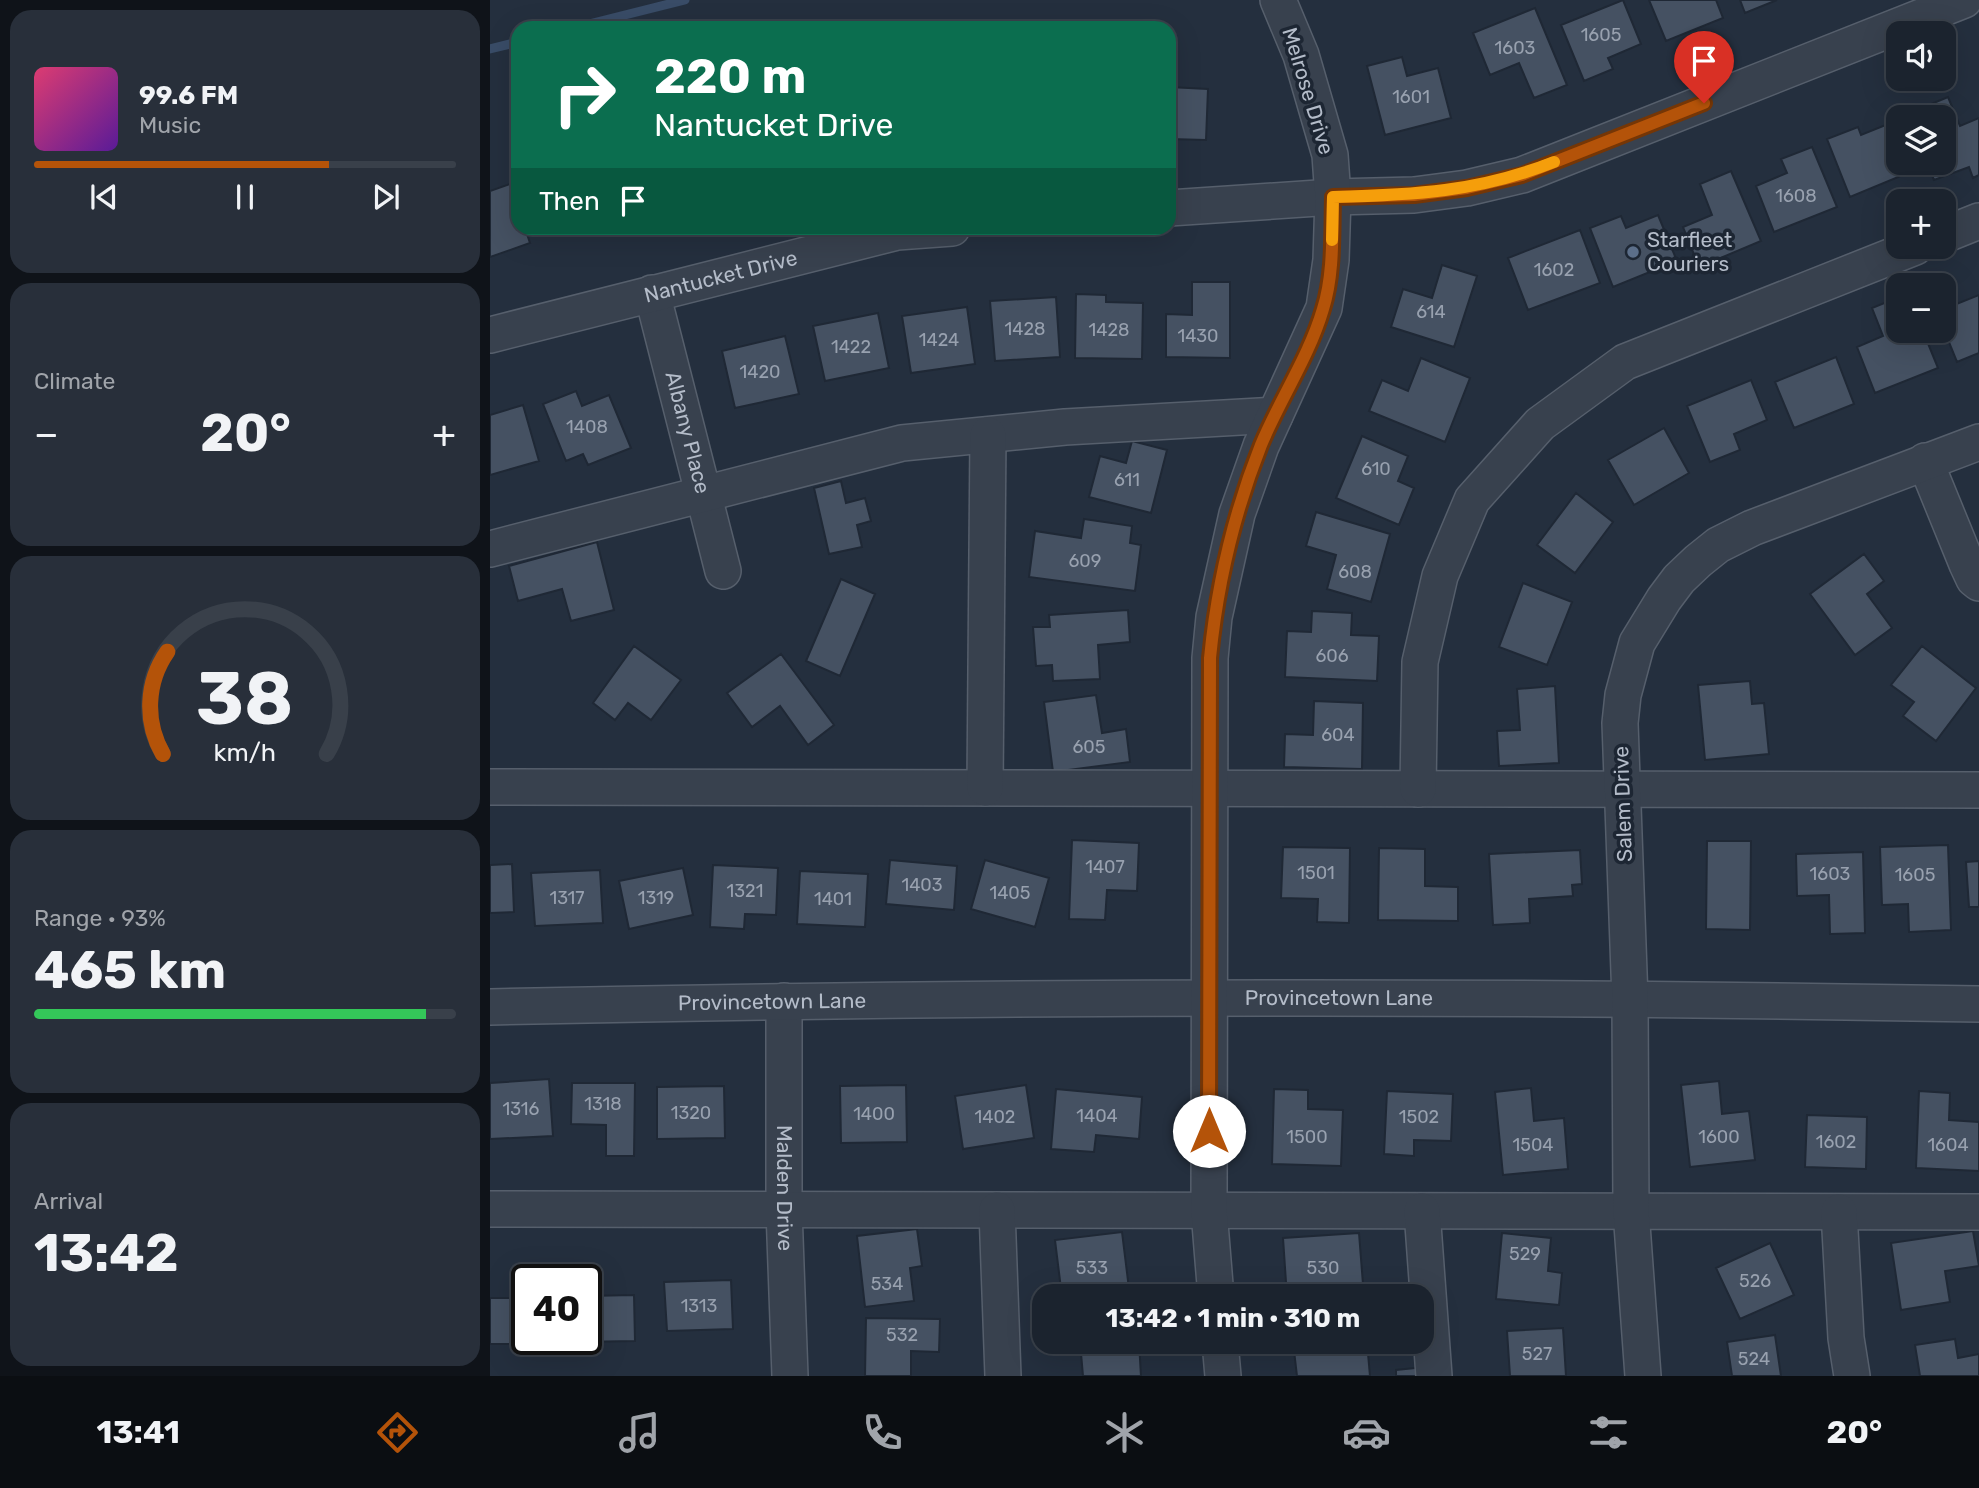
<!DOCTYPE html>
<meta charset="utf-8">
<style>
body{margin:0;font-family:Rubik,sans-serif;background:#282f3a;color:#f1f3f6;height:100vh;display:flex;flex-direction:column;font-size:26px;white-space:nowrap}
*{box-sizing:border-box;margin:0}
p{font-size:23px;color:#a0a4aa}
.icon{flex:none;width:38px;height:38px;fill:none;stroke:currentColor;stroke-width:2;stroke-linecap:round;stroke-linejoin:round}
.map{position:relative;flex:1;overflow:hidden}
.sheet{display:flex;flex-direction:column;gap:10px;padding:10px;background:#0f1319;width:490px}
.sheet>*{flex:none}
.top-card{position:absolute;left:21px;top:21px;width:665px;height:214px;border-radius:21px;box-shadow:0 7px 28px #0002,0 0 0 2px #39404a;background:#0b6e4f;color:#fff;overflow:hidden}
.fabs{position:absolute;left:1396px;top:21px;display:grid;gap:14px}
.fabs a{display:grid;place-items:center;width:70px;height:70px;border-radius:14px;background:#1b232e;box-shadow:0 7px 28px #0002,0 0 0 2px #39404a;font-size:35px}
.speed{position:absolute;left:21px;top:1264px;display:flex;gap:14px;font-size:35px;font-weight:700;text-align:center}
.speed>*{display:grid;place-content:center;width:91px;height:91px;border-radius:50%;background:#1b232e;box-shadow:0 7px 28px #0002,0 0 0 2px #39404a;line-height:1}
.speed .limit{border:4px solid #111;border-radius:10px;background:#fff;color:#111}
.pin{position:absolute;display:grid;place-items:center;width:60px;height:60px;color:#fff;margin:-72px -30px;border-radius:50% 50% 50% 0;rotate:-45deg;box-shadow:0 0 7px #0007}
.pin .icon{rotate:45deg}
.me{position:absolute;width:77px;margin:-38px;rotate:0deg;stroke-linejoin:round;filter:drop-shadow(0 0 5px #0008)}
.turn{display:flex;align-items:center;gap:24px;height:147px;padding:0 28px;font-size:32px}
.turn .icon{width:91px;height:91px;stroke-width:2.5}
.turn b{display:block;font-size:49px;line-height:60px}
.then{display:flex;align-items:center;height:66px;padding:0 28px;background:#0003;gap:14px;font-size:26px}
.big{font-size:52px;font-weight:700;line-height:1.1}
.sheet .widget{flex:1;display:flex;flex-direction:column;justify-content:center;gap:10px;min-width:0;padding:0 24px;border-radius:21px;background:#282f3a}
.sheet .dial{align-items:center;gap:0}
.dial svg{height:182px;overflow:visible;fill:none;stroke:#39404a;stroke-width:7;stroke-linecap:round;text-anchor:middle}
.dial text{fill:#f1f3f6;stroke:none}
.song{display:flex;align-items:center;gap:21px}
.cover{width:84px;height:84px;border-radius:10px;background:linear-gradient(135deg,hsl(340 70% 55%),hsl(270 70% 35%))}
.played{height:7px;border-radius:4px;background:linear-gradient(90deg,#b45309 70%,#39404a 70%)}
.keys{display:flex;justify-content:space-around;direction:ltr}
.heat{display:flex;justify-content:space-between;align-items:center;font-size:38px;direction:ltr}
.charge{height:10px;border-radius:5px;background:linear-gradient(90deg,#34c759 93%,#39404a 0)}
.trip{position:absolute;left:542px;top:1284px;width:402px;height:70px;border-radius:21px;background:#1b232e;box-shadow:0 7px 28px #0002,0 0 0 2px #39404a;font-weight:700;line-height:70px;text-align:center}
.tab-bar{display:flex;height:112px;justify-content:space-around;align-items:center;background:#0b0e12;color:#a0a4aa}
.tab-bar .icon{width:49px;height:49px}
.tab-bar .current{color:#b45309}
.tab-bar b{font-size:32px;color:#f1f3f6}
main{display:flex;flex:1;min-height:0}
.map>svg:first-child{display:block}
</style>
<main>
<section class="sheet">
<div class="widget">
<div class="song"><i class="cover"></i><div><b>99.6 FM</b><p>Music</p></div></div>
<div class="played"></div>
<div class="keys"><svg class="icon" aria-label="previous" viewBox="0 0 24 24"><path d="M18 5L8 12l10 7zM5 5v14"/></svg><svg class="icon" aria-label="pause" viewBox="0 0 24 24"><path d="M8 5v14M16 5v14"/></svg><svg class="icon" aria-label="next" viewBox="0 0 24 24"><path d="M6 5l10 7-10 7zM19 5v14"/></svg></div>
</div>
<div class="widget"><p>Climate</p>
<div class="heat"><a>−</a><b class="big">20°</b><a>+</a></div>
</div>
<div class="widget dial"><svg viewBox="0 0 100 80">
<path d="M14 69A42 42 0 1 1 86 69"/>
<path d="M14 69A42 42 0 0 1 16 24" stroke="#b45309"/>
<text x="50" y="56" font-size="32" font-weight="700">38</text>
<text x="50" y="72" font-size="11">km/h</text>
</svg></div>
<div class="widget"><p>Range · 93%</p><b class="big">465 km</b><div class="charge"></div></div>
<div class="widget"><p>Arrival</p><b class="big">13:42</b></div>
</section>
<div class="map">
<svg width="1489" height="1376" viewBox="0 0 1489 1376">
<rect width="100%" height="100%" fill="#242f3e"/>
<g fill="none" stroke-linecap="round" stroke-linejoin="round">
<!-- stream -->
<path stroke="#394c67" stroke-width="9" d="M83,28L195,0
M0,49L28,42"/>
</g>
<!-- building -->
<path fill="#455162" stroke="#1f2835" stroke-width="2" d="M1133,0L1151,44L1118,58L1123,69L1094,81L1071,25Z
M1159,0H1226L1233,18L1176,41Z
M1250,0H1287L1255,13Z
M1045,8L1077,85L1044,98L1029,63L1000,75L983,33Z
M912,57L917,76L948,68L961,118L895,135L877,66Z
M679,87L718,89L716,140L679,139Z
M1458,97L1470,126L1489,118V175L1483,178L1479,167L1444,180L1437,163H1454V117H1419L1417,114Z
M1398,124L1409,150V163H1414L1418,173L1360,197L1337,139L1368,127L1371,135Z
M1322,147L1347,207L1284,232L1266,186L1297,173L1291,159Z
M1241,171L1271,241L1209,267L1193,227L1222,215L1210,184Z
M20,184L28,207V228H35L40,243L0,257V191Z
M1168,215L1187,261L1123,287L1100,228L1131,216L1136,228Z
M1090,230L1110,283L1038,310L1018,258Z
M952,265L987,276L964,347L901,327L913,289L942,298Z
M702,282H740V358L676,357V314L702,315Z
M586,294L616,295V302L653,303L652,359L585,358Z
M1489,295V353L1467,362L1454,330V309Z
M566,297L570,357L505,361L500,301Z
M1409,297V331H1433L1448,368L1385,393L1367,347L1393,336L1382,308Z
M477,307L485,364L421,373L412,316Z
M388,313L399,368L335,381L323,326Z
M295,336L309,394L245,408L232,351Z
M1346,357L1364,404L1304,428L1285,382Z
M931,358L980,378L955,442L879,411L892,380L918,391Z
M1261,380L1277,420L1244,434L1250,450L1220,462L1197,406Z
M86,391L92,406L119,395L141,448L98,465L93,454L76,461L53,404Z
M33,405L49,461L0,475V415Z
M1174,428L1199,473L1144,505L1118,460Z
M872,436L918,456L908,481L924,488L909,525L846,498Z
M642,441L677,450L661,513L599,497L610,456L636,463Z
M351,481L356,503L375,498L381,521L367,525L372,547L339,554L324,488Z
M1086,493L1123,522L1085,573L1047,545Z
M826,512L900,534L881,602L837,589L846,555L816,546Z
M594,519L642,526L640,543L651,545L645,591L539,577L545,531L591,538Z
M107,542L124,610L81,621L72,589L28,601L19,566Z
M1374,554L1394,581L1377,594L1402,628L1365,655L1320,594Z
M351,579L385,594L350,676L316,661Z
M1033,583L1082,602L1057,665L1009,647Z
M638,610L640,642L608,645L610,679L563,681L562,665L546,666L543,627H560L559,615Z
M822,611L862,613L861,635L889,636L887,681L795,677L797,631L821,632Z
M144,646L191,680L161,720L138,703L125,720L103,703Z
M1432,646L1486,688L1446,741L1413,716L1424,702L1401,685Z
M291,654L344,725L318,745L290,706L262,727L237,693Z
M1260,681L1262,704L1274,703L1279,754L1215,760L1208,685Z
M1065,686L1069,763L1009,766L1007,731L1030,730L1027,689Z
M606,695L612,733L636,729L640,762L563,772L554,702Z
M824,701L873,703L872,769L794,767L795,734L823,735Z
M582,840L649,843L647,891L617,890L615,920L579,919Z
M1217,841H1261L1260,930L1216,929Z
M1458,845L1461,930L1419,932L1418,904L1392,905L1390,847Z
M793,847L860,848L859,923L827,922L828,899L791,898Z
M889,848L935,849V886L968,887V921L888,920Z
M1090,850L1092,884L1082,885L1083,896L1039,899L1040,923L1003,925L999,854Z
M1373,852L1375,933L1340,934L1339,895L1307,896L1306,854Z
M400,860L467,866L464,910L396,904Z
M495,860L559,878L545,927L481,909Z
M1489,861V907H1479L1476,862Z
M22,864L24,912L0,913V865Z
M223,865L288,868L286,915L255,914L254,929L220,927Z
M193,868L203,915L139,929L129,881Z
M110,870L113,923L45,926L41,873Z
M310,871L378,874L375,927L307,924Z
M59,1079L63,1136L0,1139V1083Z
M1229,1081L1232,1114L1259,1111L1265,1160L1200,1167L1191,1085Z
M82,1083H145L144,1156H116V1125L81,1124Z
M416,1085L417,1142L351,1143L350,1086Z
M536,1085L544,1138L473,1149L465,1096Z
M234,1086L235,1138L167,1139V1087Z
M1041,1088L1044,1121L1074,1118L1078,1169L1013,1175L1005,1092Z
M566,1089L652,1097L649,1139L606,1135L604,1152L561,1149Z
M784,1089L818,1090V1109L853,1110L851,1166L782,1164Z
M897,1091L963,1094L961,1141L924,1140V1156L894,1154Z
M1429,1091L1460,1093L1459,1120L1489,1122V1171L1426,1168Z
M1317,1115L1377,1117L1376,1169L1315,1167Z
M427,1229L432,1266L420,1268L424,1301L375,1307L367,1236Z
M1483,1231L1489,1266L1455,1271L1460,1302L1411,1310L1401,1243Z
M632,1232L640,1297H572L565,1240Z
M869,1233L874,1297H797L793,1238Z
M1012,1233L1061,1238L1058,1271L1072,1273L1069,1305L1006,1299Z
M1280,1243L1304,1295L1250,1319L1226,1268Z
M241,1280L243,1329L177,1331L174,1282Z
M144,1295L145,1341L87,1342L86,1339H96V1296Z
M0,1298H37V1339H63V1344H0Z
M376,1318L450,1319L449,1352L421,1351V1376H375Z
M1073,1328L1076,1376H1020L1017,1331Z
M1285,1335L1291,1376H1242L1237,1342Z
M1465,1339L1468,1358L1489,1354V1376H1430L1425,1345Z
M590,1342H649L651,1376H593Z
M803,1342H877L880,1376H807Z
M935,1367L936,1376H906V1370Z"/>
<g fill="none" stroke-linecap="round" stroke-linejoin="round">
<!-- minor casing -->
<g stroke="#565f6c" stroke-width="38">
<g id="minor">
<path d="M679,208L843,197L924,195L977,188L1032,175L1474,0"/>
<path d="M1454,235L1489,221"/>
<path id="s1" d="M162,293L233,571"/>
<path id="s2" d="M0,335L407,232L462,228"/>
<path d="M1435,461L1477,564L1484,579L1489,583"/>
<path d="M0,549L412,443L575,427L785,415"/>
<path d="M0,787L1489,790"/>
<path d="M495,788L498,435"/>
<path d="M928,789L930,662L950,576L982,500L1050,424L1135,362L1425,247"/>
<path id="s3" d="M294,1001V1210L300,1376"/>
<path id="s4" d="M0,1007C496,996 993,995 1489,1004"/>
<path d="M0,1209L1489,1212"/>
<path d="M507,1210L513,1376"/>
<path d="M932,1211L944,1376"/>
<path d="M1349,1212L1356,1338L1362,1376"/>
<path d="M726,1297L719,1211L720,658L724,617L747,514L771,446L834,308L841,260L843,197L840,155L811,55L788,0"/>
<path d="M730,1342L733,1376"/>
<path d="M1153,1376L1141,1211L1140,1000L1130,723L1133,695L1147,643L1174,599L1189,579L1208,561L1228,545L1262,528L1489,442"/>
</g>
</g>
<!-- minor -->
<use href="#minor" stroke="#38414e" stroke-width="35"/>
</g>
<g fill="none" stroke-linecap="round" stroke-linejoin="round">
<!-- route casing -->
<g stroke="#753606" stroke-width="18">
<path id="route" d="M719,1131L720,658C727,586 744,513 771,445C790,399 819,357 833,309C844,274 842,234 843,197L924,195L977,188L1032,175L1214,103"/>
</g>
<!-- route -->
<use href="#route" stroke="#b45309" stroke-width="12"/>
<!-- slow -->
<path stroke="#f59e0b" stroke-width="12" d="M842,240L843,197C923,195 988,192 1064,162"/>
</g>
<!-- markers -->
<circle fill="#5c6f8a" stroke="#1d2633" stroke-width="2.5" cx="1143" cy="252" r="7"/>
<g text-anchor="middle" stroke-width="7" stroke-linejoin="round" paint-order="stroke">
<!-- number labels -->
<g font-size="18" fill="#98a1af">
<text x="1111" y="41">1605</text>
<text x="1025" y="54">1603</text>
<text x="921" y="103">1601</text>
<text x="1306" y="202">1608</text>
<text x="1064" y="276">1602</text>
<text x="941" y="318">614</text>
<text x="535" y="335">1428</text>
<text x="619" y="336">1428</text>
<text x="708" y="342">1430</text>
<text x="449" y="346">1424</text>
<text x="361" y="353">1422</text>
<text x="270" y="378">1420</text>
<text x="97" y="433">1408</text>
<text x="886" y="475">610</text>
<text x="637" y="486">611</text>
<text x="595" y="567">609</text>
<text x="865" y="578">608</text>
<text x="842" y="662">606</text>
<text x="848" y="741">604</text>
<text x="599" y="753">605</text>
<text x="615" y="873">1407</text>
<text x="826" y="879">1501</text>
<text x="1340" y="880">1603</text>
<text x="1425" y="881">1605</text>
<text x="432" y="891">1403</text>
<text x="255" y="897">1321</text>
<text x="520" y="899">1405</text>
<text x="77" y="904">1317</text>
<text x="166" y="904">1319</text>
<text x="343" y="905">1401</text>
<text x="113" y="1110">1318</text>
<text x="31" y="1115">1316</text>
<text x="201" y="1119">1320</text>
<text x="384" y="1120">1400</text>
<text x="607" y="1122">1404</text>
<text x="505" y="1123">1402</text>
<text x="929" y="1123">1502</text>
<text x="817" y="1143">1500</text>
<text x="1229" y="1143">1600</text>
<text x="1346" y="1148">1602</text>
<text x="1043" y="1151">1504</text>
<text x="1458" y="1151">1604</text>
<text x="1035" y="1260">529</text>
<text x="602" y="1274">533</text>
<text x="833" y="1274">530</text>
<text x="1265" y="1287">526</text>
<text x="397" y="1290">534</text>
<text x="209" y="1312">1313</text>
<text x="412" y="1341">532</text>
<text x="1047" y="1360">527</text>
<text x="1264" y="1365">524</text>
</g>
<!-- street labels -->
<g font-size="21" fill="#b4bcc9" stroke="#1d2633">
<text transform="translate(818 91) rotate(73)" y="7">Melrose Drive</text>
<text dy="7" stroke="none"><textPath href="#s2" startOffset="238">Nantucket Drive</textPath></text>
<text dy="7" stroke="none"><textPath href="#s1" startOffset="144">Albany Place</textPath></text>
<text transform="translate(1133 804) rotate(-92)" y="7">Salem Drive</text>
<text dy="7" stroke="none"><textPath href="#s4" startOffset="849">Provincetown Lane</textPath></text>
<text dy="7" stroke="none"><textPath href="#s4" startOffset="282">Provincetown Lane</textPath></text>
<text dy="7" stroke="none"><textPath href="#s3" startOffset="187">Malden Drive</textPath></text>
</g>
<!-- poi labels -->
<g font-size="21" fill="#b4bcc9" stroke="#1d2633" text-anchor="start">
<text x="1157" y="247">Starfleet<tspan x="1157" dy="24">Couriers</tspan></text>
</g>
</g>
</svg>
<div class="fabs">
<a><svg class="icon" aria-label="sound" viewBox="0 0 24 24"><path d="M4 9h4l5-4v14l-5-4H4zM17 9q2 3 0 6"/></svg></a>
<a><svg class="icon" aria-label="layers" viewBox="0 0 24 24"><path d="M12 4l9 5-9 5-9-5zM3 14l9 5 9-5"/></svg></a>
<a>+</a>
<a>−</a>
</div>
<div class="speed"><div class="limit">40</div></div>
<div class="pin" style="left:1214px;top:103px;background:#d93025"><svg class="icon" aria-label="arrive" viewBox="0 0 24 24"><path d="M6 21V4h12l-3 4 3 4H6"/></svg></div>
<svg class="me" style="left:719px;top:1131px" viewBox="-20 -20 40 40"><circle r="19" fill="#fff"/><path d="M0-13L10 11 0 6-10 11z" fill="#b45309"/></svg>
<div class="trip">13:42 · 1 min · 310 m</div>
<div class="top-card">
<div class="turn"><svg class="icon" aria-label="right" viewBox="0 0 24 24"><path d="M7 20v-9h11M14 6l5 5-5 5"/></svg><div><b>220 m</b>Nantucket Drive</div></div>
<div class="then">Then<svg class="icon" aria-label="arrive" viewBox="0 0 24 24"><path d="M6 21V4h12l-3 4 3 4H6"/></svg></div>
</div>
</div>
</main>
<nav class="tab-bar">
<b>13:41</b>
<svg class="icon current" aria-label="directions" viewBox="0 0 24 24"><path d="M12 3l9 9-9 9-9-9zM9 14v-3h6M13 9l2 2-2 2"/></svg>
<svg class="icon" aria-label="music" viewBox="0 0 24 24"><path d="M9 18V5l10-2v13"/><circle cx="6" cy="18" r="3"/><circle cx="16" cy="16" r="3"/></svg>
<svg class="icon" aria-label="phone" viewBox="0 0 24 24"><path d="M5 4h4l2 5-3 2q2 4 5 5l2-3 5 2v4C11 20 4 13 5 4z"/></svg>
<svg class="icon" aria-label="climate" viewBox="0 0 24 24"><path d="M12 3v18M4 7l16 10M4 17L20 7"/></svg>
<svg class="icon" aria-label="car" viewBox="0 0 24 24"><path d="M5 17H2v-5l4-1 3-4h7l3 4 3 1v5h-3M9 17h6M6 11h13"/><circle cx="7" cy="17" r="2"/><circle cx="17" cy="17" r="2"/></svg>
<svg class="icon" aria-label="filters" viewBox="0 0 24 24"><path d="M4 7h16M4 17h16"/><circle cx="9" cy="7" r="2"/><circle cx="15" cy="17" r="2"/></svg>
<b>20°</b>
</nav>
